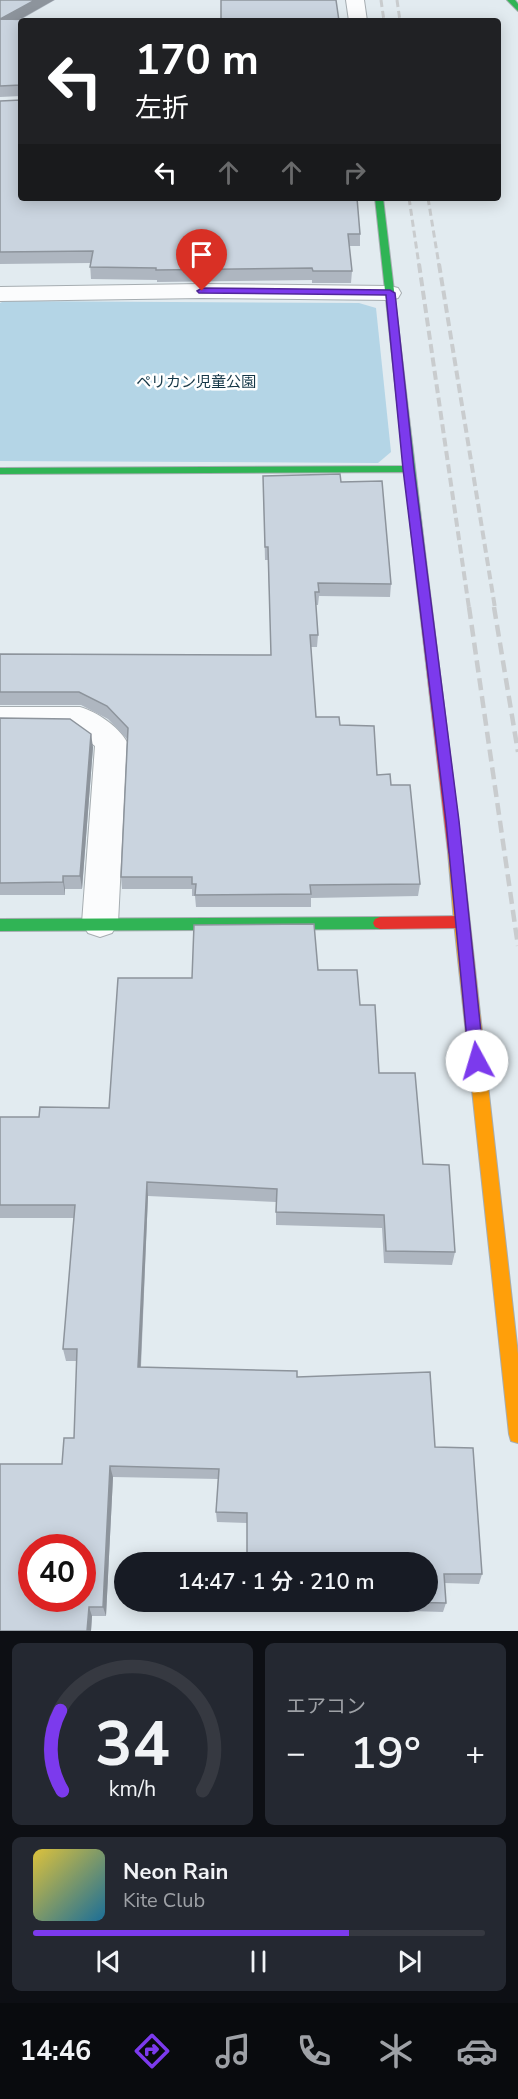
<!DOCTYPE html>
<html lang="ja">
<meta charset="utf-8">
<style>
body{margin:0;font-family:"Nunito Sans","Noto Sans JP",sans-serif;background:#242831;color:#f1f3f6;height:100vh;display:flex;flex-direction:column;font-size:22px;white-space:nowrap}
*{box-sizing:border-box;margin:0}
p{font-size:20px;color:#9ea1a6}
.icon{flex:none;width:33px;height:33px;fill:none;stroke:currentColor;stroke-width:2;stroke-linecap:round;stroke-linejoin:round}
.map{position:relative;height:1631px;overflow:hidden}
.side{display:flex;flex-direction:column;gap:12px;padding:12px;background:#0d0f14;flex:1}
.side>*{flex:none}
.guide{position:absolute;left:18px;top:18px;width:483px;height:183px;border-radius:6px;box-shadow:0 3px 15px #0003;background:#202124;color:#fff;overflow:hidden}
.speed{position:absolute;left:18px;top:1534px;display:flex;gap:12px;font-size:30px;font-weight:700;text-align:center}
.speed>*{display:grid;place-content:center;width:78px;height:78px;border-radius:50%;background:#171b24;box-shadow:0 3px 15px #0003;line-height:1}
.speed .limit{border:9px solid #d22;background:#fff;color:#111}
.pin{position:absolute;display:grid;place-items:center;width:51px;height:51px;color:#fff;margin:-62px -26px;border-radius:50% 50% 50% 0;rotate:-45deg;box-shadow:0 0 6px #0007}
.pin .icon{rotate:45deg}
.me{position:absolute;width:66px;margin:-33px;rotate:354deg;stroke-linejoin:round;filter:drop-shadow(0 0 4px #0008)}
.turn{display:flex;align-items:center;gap:21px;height:126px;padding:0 18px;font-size:27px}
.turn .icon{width:78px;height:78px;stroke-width:2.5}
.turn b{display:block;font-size:42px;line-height:51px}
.lanes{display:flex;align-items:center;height:57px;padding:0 18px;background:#0003;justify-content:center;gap:30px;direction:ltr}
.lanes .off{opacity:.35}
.big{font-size:45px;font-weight:600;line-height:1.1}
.side .tile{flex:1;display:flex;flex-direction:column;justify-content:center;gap:9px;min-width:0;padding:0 21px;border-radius:9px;background:#242831}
.side .dial{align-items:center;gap:0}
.dial svg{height:156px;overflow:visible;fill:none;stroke:#363941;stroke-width:7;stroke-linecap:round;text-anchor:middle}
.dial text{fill:#f1f3f6;stroke:none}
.song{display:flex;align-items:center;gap:18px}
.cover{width:72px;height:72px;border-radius:9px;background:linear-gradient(135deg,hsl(50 70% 55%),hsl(200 70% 35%))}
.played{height:6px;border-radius:3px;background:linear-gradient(90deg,#7c3aed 70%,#363941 70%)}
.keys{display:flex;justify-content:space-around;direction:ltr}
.heat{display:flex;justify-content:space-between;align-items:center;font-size:33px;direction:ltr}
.side .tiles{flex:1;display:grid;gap:12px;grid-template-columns:1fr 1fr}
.tile:last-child{grid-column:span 2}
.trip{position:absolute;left:114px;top:1552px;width:324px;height:60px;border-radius:30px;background:#171b24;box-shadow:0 3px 15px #0003;font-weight:600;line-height:60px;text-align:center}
.menu{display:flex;height:96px;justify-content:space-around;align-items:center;background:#090b0e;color:#9ea1a6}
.menu .icon{width:42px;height:42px}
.menu .on{color:#7c3aed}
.menu b{font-size:27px;color:#f1f3f6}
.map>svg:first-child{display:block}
</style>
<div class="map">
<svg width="518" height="1631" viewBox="0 0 518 1631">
<rect width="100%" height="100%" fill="#e2ebf0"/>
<!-- green -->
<path fill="#b4d5e6" d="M4,301L359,303L376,308L391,452L378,463L0,461V303Z"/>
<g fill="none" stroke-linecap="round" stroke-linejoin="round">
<!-- street casing -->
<g stroke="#a6adb1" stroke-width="2">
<path id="street" d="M346,0H364L367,21H349Z
M202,284L390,286L398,288L401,293L398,298L390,300L202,298L0,301V287Z
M0,707H80C97,712 118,726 127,742L118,923L112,933L100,937L88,933L82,923L95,746L73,729H0Z"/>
</g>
<!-- fast casing -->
<g stroke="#a6adb1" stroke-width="2">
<path id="fast" d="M507,0H515L518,4V11Z
M375,198H383L428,577L426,580L422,581L416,577L405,472L0,474V468L404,466Z
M380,917L385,919L387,923L385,927L380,929L0,931V919Z"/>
</g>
<!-- slow casing -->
<g stroke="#a6adb1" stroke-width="2">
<path id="slow" d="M455,847L460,848L462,852L518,1354V1443L511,1441L509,1434L454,922L448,852L450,848Z"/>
</g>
<!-- jam casing -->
<g stroke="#a6adb1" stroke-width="2">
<path id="jam" d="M422,573L428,577L462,852L460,856H450L448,852L416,577Z
M461,916L466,918L468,922L466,926L461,928L380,929L375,927L373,923L375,919L380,917Z"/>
</g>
<!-- street -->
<use href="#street" fill="#fbfcfd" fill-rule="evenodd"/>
<!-- fast -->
<use href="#fast" fill="#30b455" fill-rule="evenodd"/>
<!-- slow -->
<use href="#slow" fill="#ff9f0a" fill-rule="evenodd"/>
<!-- jam -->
<use href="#jam" fill="#e5322d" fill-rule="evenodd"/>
<!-- rail-far2 -->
<path stroke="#c9ccce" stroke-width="3" stroke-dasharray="7 4" stroke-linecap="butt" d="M381,0L384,21
M397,0L400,21
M409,198L419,265
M428,198L439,265"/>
<!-- rail-far1 -->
<path stroke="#c9ccce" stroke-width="4" stroke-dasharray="9 4.5" stroke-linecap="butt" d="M419,264L469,608
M439,264L495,608"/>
<!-- rail -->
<path stroke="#c9ccce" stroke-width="4.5" stroke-dasharray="12 6" stroke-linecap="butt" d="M469,607L518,946
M494,607L518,752"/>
</g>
<!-- wall -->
<path fill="#aeb6c0" d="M0,0H55L20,20L21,96L0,97Z
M0,101L21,198L360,234V246H349L352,271L351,283H312V280L157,282V280L91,279L90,263L0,264Z
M263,476L341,482L391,584L390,597L319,596L318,605H316L318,635L317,647H311L316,717L340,725L377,775L391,785L420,884L418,896L311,898V907H196L195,896H192V889H122L121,877L127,739L108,719L81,705H0V654L271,655L268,560H265Z
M0,718L93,747L82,889H65V895H0Z
M318,970L360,1005L379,1073L423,1164L455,1252L452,1265L384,1263L382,1228L276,1225V1202L148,1196L141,1367L297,1377L435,1447L482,1574L479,1584L444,1583L446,1603L443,1612L347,1609L346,1602H428L247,1523L217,1522L216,1512L218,1479L113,1477L106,1616H92L91,1631H0L62,1464L74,1438L77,1361H66L63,1349L74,1218H0V1117H39L109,1108L192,978Z"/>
<!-- shaded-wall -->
<path fill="#8d949c" d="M35,0H54L1,30L0,19Z
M91,734L93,747L82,889L80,876Z
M63,876L65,889V895L63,882Z
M147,1182L148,1196L140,1379L138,1367Z
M110,1466L113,1477L106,1616L103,1607Z
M89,1607L92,1616L91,1631H87Z"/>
<!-- building -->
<path fill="#cad4df" stroke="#8d949c" stroke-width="1.5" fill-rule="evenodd" d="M0,0H35L0,19Z
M221,0H336L339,21H221Z
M0,19L92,21H21V85L0,86Z
M21,100V198H357L360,234H348L352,271H313L312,268L156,270V268L90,267L93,251L0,252V101Z
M340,474L341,482L382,481L391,584L318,583L319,592H315L318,635H310L316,717H339L340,725L374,726L377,775L390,774L391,785H410L420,884L310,885L311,894L195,895L196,884H192V877H121L128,728L107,706L79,692H0V654L271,655L268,547H265L263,476Z
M0,718L70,719L91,734L80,876H63V882L0,883Z
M314,924L318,970H357L360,1005H375L379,1073H415L423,1164L449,1165L455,1252L386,1251L384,1215L276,1212L277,1189L147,1182L138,1367L297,1371V1377L430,1372L435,1447L473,1448L482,1574H444L446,1603L400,1602H428V1563H247V1513L216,1512L219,1469L110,1466L103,1607H89L87,1631H0V1464H62L64,1438H74L77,1349H63L75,1205H0V1117H39L40,1107L109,1108L118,978H192L194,925ZM32,1548H82V1599H32Z"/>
<!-- route -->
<path fill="#7c3aed" stroke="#51269a" stroke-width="1.5" d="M202,288L390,290L395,293L414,469L459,821L484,1061L482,1066L477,1068L471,1066L469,1061L446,821L403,469L386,295L199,293L197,291Z"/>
<g text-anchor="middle" stroke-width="5" stroke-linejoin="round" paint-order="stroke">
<!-- far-park labels -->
<g font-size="15" fill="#153747" stroke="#fff">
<text x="196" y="387">ペリカン児童公園</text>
</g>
</g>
</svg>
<div class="speed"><div class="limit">40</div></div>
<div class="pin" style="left:202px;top:291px;background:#d93025"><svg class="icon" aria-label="arrive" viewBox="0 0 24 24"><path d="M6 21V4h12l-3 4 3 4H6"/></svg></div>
<svg class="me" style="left:477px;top:1061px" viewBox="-20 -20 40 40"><circle r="19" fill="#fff"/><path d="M0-13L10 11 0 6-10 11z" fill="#7c3aed"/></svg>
<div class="trip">14:47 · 1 分 · 210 m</div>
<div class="guide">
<div class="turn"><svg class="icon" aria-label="left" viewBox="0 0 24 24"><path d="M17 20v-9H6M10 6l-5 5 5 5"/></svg><div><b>170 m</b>左折</div></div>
<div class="lanes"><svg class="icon" aria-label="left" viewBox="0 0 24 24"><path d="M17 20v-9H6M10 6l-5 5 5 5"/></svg><svg class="icon off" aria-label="ahead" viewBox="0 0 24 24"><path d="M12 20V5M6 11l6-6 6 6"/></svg><svg class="icon off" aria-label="ahead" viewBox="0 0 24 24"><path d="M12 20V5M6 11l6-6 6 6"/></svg><svg class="icon off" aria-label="right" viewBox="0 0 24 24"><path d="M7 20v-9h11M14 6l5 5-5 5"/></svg></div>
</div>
</div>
<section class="side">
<div class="tiles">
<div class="tile dial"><svg viewBox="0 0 100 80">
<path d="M14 69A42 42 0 1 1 86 69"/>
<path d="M14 69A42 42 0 0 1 13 28" stroke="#7c3aed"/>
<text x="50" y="56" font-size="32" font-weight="700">34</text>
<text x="50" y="72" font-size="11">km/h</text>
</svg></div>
<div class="tile"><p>エアコン</p>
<div class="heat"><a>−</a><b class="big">19°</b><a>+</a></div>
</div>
<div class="tile">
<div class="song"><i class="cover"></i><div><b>Neon Rain</b><p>Kite Club</p></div></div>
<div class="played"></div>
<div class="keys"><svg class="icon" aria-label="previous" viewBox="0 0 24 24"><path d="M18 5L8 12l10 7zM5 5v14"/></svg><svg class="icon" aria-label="pause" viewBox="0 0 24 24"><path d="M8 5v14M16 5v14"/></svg><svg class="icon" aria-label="next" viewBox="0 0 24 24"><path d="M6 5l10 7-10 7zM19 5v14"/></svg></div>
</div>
</div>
</section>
<nav class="menu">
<b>14:46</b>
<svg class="icon on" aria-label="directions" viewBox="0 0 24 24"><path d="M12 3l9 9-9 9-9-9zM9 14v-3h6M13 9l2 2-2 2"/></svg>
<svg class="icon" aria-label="music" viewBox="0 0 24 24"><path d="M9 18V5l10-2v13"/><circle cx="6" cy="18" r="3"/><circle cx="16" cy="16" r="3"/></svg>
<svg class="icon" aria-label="phone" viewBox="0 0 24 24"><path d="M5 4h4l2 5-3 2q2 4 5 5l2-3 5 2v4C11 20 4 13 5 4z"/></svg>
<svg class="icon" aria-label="climate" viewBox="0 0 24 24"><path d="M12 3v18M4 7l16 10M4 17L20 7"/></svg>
<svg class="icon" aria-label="car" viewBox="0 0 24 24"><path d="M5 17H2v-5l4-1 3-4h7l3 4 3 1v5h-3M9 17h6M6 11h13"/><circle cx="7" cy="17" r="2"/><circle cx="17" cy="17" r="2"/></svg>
</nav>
